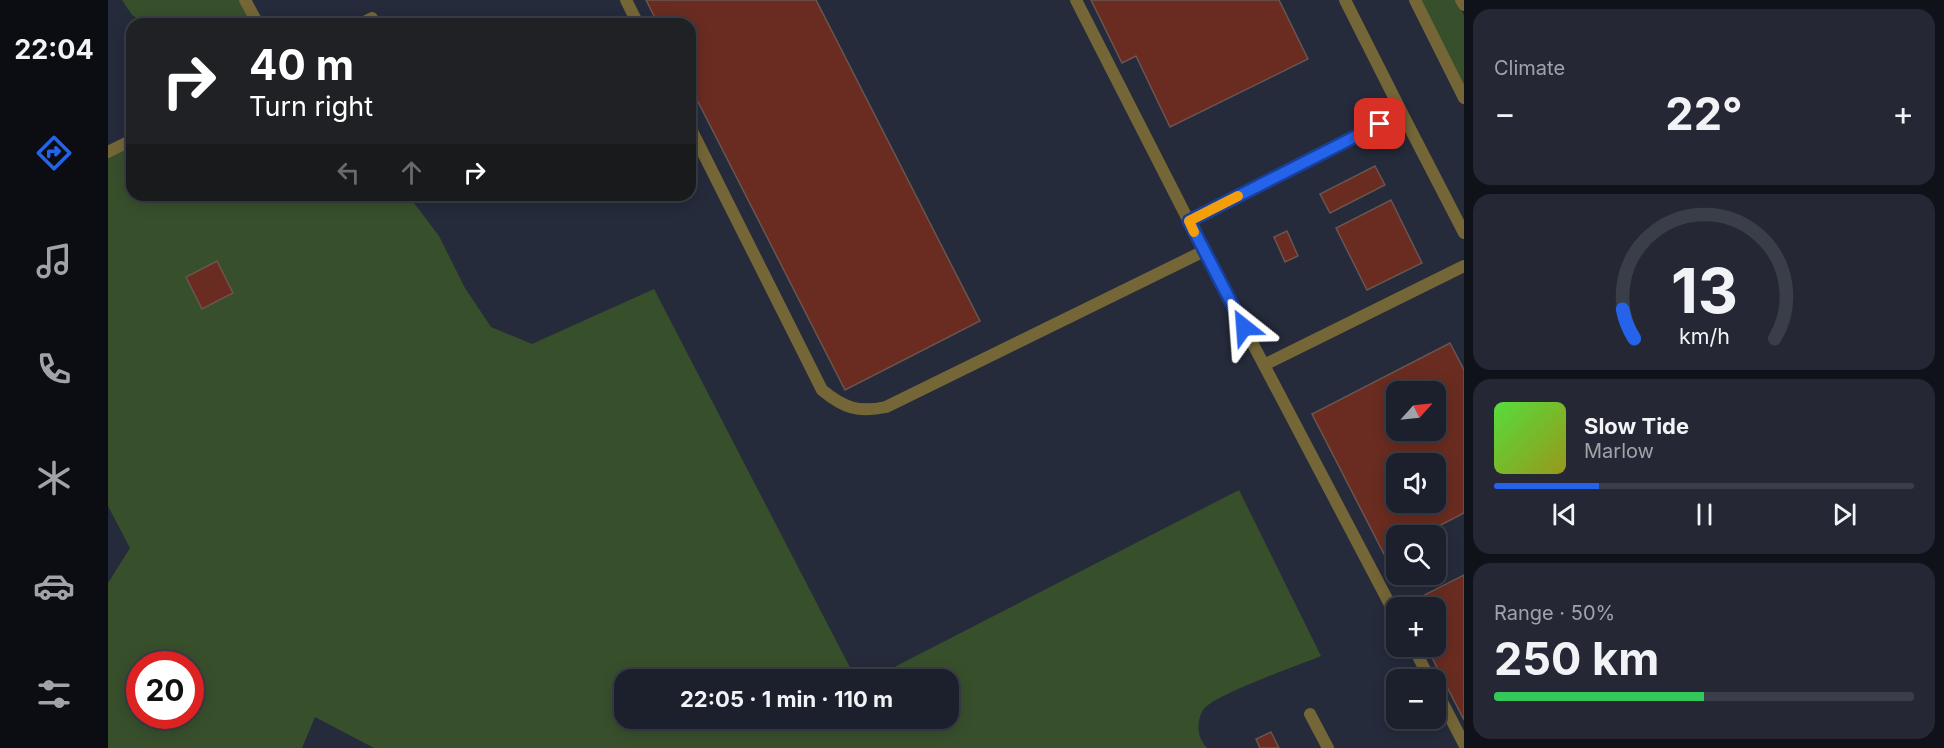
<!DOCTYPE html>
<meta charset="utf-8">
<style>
body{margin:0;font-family:Inter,sans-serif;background:#252834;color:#f1f3f6;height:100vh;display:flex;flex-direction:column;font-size:22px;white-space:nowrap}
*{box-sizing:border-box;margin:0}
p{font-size:20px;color:#a0a3a9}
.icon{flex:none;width:33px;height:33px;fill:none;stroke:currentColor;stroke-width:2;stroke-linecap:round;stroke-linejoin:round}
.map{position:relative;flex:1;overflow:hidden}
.side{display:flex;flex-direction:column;gap:9px;padding:9px;background:#0f1218;width:480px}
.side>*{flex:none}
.hud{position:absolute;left:18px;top:18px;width:570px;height:183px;border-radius:18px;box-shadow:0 3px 15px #0003,0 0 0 2px #3a3e48;background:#202124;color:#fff;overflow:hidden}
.needle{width:39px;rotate:63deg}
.buttons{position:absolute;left:1278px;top:381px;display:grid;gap:12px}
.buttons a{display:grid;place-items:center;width:60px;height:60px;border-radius:12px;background:#1c202c;box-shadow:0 3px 15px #0003,0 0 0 2px #3a3e48;font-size:30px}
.speed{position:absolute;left:18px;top:651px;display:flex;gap:12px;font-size:30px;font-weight:700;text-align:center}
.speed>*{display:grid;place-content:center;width:78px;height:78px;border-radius:50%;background:#1c202c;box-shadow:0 3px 15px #0003,0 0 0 2px #3a3e48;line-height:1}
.speed .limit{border:9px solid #d22;background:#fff;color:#111}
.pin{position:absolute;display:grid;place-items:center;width:51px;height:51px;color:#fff;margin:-26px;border-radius:12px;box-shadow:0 3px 9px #0006}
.me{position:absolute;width:66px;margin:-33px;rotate:332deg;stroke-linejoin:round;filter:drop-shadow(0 0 4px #0008)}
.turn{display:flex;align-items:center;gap:21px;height:126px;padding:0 24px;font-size:27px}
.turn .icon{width:78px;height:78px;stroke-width:2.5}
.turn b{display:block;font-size:42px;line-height:51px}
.lanes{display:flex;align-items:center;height:57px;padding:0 24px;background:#0003;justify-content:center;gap:30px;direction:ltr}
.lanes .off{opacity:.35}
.big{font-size:45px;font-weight:700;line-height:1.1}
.side .tile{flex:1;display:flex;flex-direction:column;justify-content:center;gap:9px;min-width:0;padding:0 21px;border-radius:18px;background:#252834}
.side .dial{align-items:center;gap:0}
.dial svg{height:156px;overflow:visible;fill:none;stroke:#3a3e48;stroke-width:7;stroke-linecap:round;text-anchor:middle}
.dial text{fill:#f1f3f6;stroke:none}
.song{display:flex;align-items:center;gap:18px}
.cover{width:72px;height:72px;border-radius:9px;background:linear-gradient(135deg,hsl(110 70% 55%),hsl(60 70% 35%))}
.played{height:6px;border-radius:3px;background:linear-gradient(90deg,#2563eb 25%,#3a3e48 25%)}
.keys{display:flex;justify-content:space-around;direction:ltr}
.heat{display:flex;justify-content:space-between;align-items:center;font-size:33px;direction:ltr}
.charge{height:9px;border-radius:4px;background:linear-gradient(90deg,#34c759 50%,#3a3e48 0)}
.trip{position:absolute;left:506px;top:669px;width:345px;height:60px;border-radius:18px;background:#1c202c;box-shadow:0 3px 15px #0003,0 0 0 2px #3a3e48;font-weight:700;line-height:60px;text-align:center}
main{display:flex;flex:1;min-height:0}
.menu{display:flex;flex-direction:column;width:108px;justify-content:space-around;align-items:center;background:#0b0d12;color:#a0a3a9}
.menu .icon{width:42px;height:42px}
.menu .current{color:#2563eb}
.menu b{font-size:27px;color:#f1f3f6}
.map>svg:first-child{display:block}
</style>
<main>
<nav class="menu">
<b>22:04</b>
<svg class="icon current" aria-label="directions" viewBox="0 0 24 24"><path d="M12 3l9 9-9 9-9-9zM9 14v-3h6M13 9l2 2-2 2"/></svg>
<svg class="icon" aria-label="music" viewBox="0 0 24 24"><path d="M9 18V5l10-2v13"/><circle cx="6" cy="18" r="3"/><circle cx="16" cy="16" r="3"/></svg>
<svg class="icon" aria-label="phone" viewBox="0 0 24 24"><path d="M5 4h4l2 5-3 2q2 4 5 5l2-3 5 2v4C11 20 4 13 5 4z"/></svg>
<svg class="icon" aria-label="climate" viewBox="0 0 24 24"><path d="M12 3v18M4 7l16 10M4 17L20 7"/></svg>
<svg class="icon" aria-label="car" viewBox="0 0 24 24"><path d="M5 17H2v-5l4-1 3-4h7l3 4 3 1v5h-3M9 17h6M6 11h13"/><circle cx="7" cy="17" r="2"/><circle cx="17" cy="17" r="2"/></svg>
<svg class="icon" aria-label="filters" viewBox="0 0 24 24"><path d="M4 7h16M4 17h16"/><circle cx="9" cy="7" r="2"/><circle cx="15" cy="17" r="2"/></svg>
</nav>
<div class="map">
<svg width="1356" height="748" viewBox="0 0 1356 748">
<rect width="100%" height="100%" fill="#252b3b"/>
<!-- green -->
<path fill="#384f2c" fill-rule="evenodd" d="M14,0H132L144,24H38L24,15Z
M1313,0H1348L1356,15V87Z
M24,145V195H300L331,236L357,288L383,327L424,344L546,289L748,679L516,680V718H840V680L763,679L1131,490L1213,656C1192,665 1104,695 1095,710C1088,722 1089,738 1099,748H266L207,717L194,748H0V583L22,548L0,506V157ZM32,664H82V716H32Z"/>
<!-- building -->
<path fill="#6a2c20" stroke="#6a5550" stroke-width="1.5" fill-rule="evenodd" d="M538,0H708L872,321L737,390L582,86V24H550Z
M983,0H1171L1200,59L1062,127L1028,56L1014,63Z
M1267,166L1277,185L1222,213L1212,194Z
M1283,200L1314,263L1259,290L1228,228Z
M1179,231L1190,256L1177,262L1166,237Z
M109,261L125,293L94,309L78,277Z
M1342,343L1356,370V513L1312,536H1288V548L1276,554L1204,414ZM1288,392H1328V430H1288ZM1288,464H1328V502H1288Z
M1356,575V720L1318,646H1328V608H1298L1297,605Z
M1163,732L1171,748H1152L1148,739Z"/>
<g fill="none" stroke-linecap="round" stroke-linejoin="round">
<!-- lane -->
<path stroke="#746636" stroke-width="12" d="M137,0L150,24
M518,0L530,24
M1307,0L1356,98
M1353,0L1356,5
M252,24L264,18
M1294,113L1356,233
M582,127L714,390C736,408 750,413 778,407L1096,251L968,0
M0,152L24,140
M1081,221L1294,113L1237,0
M1096,251L1288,616
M1156,365L1356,266
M1305,646L1322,680
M1328,690L1356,744
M1202,714L1220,748"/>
</g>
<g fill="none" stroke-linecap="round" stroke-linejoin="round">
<!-- route casing -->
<g stroke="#184099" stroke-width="15">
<path id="route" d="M1136,327L1081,221L1272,124"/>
</g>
<!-- route -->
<use href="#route" stroke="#2563eb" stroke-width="10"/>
<!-- slow -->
<path stroke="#f59e0b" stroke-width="10" d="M1086,232L1081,221L1130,196"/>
</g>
</svg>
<div class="buttons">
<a><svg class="needle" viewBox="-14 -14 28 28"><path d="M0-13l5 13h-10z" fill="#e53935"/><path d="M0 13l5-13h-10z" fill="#a0a3a9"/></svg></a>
<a><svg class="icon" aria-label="sound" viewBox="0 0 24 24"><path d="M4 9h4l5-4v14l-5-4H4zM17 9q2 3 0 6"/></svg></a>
<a><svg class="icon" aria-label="search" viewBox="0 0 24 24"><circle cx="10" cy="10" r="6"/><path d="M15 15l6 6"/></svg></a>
<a>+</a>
<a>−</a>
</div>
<div class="speed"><div class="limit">20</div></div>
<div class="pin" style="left:1272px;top:124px;background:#d93025"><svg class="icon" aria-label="arrive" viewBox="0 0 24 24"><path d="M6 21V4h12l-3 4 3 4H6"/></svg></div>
<svg class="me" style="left:1136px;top:327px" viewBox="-20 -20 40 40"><path d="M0-17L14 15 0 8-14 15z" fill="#2563eb" stroke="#fff" stroke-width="4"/></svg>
<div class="trip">22:05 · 1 min · 110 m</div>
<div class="hud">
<div class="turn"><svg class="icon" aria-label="right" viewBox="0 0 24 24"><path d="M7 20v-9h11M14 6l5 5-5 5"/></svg><div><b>40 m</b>Turn right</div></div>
<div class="lanes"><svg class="icon off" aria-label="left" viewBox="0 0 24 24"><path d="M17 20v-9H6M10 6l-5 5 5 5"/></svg><svg class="icon off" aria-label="ahead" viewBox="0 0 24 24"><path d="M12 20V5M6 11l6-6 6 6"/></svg><svg class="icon" aria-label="right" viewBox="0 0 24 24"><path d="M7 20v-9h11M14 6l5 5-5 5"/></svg></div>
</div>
</div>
<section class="side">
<div class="tile"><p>Climate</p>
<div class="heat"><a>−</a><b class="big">22°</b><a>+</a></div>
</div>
<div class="tile dial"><svg viewBox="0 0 100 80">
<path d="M14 69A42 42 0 1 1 86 69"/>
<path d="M14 69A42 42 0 0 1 8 54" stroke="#2563eb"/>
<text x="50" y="56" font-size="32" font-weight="700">13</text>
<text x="50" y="72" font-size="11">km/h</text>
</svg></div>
<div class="tile">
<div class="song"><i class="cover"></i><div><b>Slow Tide</b><p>Marlow</p></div></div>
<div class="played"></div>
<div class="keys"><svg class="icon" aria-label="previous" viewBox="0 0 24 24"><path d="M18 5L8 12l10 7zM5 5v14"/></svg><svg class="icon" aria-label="pause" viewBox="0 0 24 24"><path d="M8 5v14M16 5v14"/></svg><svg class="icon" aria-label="next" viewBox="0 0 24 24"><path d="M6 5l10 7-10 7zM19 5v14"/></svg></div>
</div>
<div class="tile"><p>Range · 50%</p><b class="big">250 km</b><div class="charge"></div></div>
</section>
</main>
